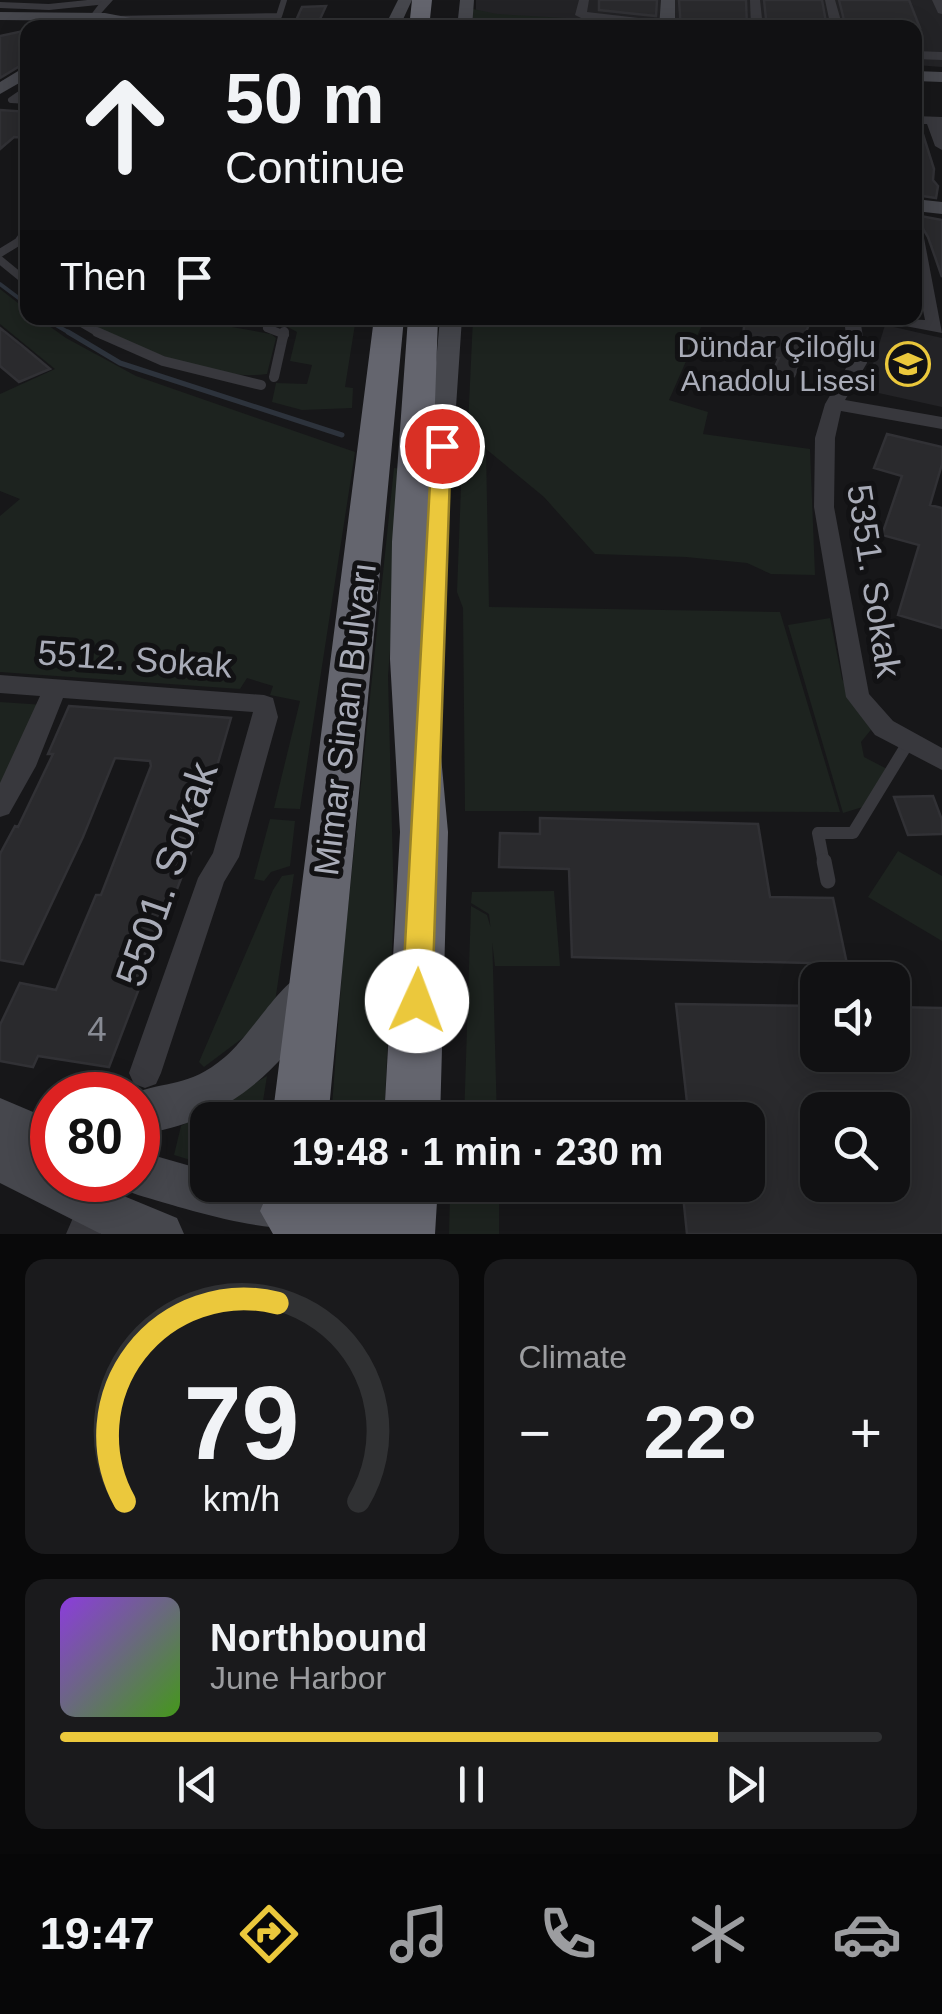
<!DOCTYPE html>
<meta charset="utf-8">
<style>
body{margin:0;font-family:Arial,sans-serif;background:#1a1a1c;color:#f1f3f6;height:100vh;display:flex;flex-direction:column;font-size:38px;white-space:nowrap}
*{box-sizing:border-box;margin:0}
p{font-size:32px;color:#9c9da0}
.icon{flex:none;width:55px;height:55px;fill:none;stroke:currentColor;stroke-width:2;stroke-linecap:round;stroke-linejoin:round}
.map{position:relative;height:1234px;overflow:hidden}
.sheet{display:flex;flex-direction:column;gap:25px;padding:25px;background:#09090a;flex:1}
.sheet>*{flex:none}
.guide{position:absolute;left:20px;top:20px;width:902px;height:305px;border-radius:20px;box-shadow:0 5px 25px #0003,0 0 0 2px #303133;background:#111113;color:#f1f3f6;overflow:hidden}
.controls{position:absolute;left:800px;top:962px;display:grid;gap:20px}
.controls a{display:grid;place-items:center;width:110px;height:110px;border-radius:20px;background:#111113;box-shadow:0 5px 25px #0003,0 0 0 2px #303133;font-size:50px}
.speed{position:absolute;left:30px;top:1072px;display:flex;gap:20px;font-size:50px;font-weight:700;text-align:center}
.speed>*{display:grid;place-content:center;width:130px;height:130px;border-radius:50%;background:#111113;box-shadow:0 5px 25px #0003,0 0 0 2px #303133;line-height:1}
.speed .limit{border:15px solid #d22;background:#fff;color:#111}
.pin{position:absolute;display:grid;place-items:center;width:85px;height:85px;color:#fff;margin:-42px;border:5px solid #fff;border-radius:50%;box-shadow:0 2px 10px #0007}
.me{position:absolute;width:110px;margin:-55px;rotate:2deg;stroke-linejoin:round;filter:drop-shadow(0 0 8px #0008)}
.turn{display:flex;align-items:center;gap:35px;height:210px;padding:0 40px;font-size:45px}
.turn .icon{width:130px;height:130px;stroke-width:2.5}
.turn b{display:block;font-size:70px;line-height:85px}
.then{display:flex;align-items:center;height:95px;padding:0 40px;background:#0003;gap:20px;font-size:38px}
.big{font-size:75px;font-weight:700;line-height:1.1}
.sheet .card{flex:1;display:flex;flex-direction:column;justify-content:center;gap:15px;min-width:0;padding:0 35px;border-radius:20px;background:#1a1a1c}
.sheet .dial{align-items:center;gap:0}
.dial svg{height:260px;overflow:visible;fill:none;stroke:#303133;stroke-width:7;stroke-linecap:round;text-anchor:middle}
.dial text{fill:#f1f3f6;stroke:none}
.song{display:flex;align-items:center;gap:30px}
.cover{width:120px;height:120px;border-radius:15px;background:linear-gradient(135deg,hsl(270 70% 55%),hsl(100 70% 35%))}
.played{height:10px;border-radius:5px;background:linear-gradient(90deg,#ebc83c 80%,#303133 80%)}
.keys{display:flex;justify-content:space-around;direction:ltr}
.heat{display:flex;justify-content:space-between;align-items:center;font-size:55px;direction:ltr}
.sheet .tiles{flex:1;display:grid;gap:25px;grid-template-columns:1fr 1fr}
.card:last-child{grid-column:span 2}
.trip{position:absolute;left:190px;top:1102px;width:575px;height:100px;border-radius:20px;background:#111113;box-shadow:0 5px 25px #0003,0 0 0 2px #303133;font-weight:700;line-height:100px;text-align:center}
.menu{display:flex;height:160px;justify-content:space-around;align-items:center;background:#070708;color:#9c9da0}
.menu .icon{width:70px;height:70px}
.menu .active{color:#ebc83c}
.menu b{font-size:45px;color:#f1f3f6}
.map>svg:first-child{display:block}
</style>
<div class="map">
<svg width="942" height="1234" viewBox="0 0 942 1234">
<rect width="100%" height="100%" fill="#171719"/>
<!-- built -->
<path fill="#232326" d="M476,0H942V67L915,65V28L483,27L476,20Z
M885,325L942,338V407L865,390Z"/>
<!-- green -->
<path fill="#1d231f" d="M473,9L497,14L654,23V27H483L473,19Z
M0,289L27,310L28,318H38L66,338L136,376L355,452L300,809L274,808L300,701L270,695L273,686L247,678L240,689L0,672V516L20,499L0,491V394L55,369L0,324Z
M96,318H181L271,334L276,338L267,374C211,382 146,348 95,329L103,323Z
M289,318H356L345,387L353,388L352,408L302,410L272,402L276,383L307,384L312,365L290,361L297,332L284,325Z
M473,318H705L669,400L708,412L703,434L810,449L815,575L771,574L747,563L686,557L595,554L544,497L486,449L489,607L780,612L840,812L465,811L463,608L457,592L461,487L457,480L458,436L468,426Z
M394,468L403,469L404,479L388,676L394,906L384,1120H331L344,946Z
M830,618L842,679L874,726L861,742L864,757L887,769L866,806L843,813L788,625Z
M0,702L45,705L0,803Z
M270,819L295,821L290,866L271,872L264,881L254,879Z
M898,851L942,876V941L868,897Z
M294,874L275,1002L252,1031L204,1067L199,1062L273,890L282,876Z
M554,891L560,966H495L489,914L471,903L472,892Z
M471,906L487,915L492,932L497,1120H464Z
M267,1076L260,1120H208L207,1165L174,1155L181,1126Z
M499,1188V1234H449L450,1196Z"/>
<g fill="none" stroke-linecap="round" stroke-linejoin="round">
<!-- stream-far1 -->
<path stroke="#2d333c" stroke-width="4" d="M0,284L28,305
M44,318L73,335"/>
<!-- stream -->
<path stroke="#2d333c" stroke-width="5" d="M68,332L120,363L342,435"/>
</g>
<!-- building -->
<path fill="#2a2a2d" stroke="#313135" stroke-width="2.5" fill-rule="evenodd" d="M599,0H657L656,16L599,10Z
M679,0H746L747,28H681Z
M764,0H822L827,28H767Z
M839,0H909L920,28H846Z
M326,6L316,28L294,25L302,7Z
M28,30V61L0,78V36Z
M0,110L28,112V138L14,137L0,149Z
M915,128H921L934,169L933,180L938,186L936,198L915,195Z
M915,215L942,220V277L928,237L922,227L915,226Z
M745,318H812L804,336L811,338L794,376L773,371L779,358L766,355L772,344L743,336Z
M0,328L25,348L50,369L19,382L0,366Z
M887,434L942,447V464L930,505L942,508V628L898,615L919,545L882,535L902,476L874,468Z
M69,706L231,718L195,842L109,1067L38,1056L33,1067L0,1061V1025L20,983L56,990L96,895H101L151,766L150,761L115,758L83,837L23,964L0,960V854L15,826L18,827L53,754H48Z
M933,796L942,820V834L908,835L894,797Z
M540,818L758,824L770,897L833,898L847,964L572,957L569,869L499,867L500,833L540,834Z
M676,1004L818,1006V1055H892V1007L942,1008V1234H687L682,1185H748V1120H689ZM818,1110H892V1185H818Z"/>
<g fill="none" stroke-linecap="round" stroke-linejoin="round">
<!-- lane-far4 -->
<path stroke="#38383d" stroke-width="6" d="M0,5L49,7L107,1
M111,19L279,16L284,0
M27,89L11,100L28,101"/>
<!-- lane-far3 -->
<path stroke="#38383d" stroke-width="8" d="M0,253L18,242L28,228
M0,260L28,283
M73,318L102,335
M276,318L267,328L285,335"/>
<!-- lane-far2 -->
<path stroke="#38383d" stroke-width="10" d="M97,332L163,361L261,385
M274,377L284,332"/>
<!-- lane-far1 -->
<path stroke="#38383d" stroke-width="12" d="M824,864L818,833H853L908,743"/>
<!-- lane -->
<path stroke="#38383d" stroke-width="15" d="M824,861L828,881"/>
<!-- street -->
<path fill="#38383d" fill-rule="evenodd" d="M102,0H113L95,20H87Z
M579,0H589L587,12L673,22L667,25L581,18L575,15Z
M750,0H760L763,28H751Z
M825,0H835L843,28H831Z
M932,0H942V14L938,13Z
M915,51L942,52V60L915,59Z
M915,116L942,117V150L935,146L927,124H915Z
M915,234L924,238L942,333L884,322L882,318L925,320L915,271Z
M844,318H860L867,363L845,400L942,417V429L841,411L835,438L834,507L869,694L893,721L942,748V770L875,735L846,697L814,507L815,438L825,404L849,363Z
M0,675L264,695L273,698L278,717L239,857L224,882L161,1073L156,1084L145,1088L134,1084L129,1073L198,878L213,853L253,712L63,698L36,766L9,814L0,817V783L40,696L0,693Z
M94,1192L106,1197L111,1209L100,1234H66L82,1197Z"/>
<!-- secondary -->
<path fill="#46474d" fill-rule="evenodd" d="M398,0H412L399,28H384Z
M460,0H474L472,28H457Z
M661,0H675V28H659Z
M0,12L105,13L183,28H144L105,21L0,20Z
M28,65V78L0,94V82Z
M915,71L942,72V82L915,81Z
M915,199L942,202V214L915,211Z
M440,318H462L456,407L444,414L432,407Z
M306,972L320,977L326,990C291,1067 222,1125 138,1134V1095H130C168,1079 187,1089 225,1057C250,1036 281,981 306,972Z
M0,1098L52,1120V1180H85L177,1218L184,1234H101L0,1183Z
M138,1151L208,1171V1185H259L290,1188L306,1195L313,1211L306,1227C264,1234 182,1208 138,1195L122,1189L119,1180H138Z"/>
<!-- highway -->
<path fill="#64656e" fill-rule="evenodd" d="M412,0H432L429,28H409Z
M374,318H404L328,1120H272Z
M408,318H438L430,542L432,659L448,832L440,1120H384L400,832L390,659L392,542Z
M280,1185H349L377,1198L378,1185H438L435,1234H273L260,1211L269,1190Z"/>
</g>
<!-- route -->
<path fill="#ebc83c" stroke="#998227" stroke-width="2.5" d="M442,440L451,446L432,1001L428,1011L417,1015L407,1011L402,1001L432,446Z"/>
<!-- icons -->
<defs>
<g id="school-ring" transform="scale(2.25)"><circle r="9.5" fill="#121214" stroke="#ebc83c" stroke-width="1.5"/><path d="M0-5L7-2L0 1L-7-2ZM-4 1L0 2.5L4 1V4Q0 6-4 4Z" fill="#ebc83c"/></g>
</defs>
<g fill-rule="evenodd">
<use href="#school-ring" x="908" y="364"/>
</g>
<g text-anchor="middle" stroke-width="10" stroke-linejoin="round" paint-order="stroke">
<!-- far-poi labels -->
<g font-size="30" fill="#a9acb8" stroke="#121214" text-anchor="end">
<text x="876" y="357">Dündar Çiloğlu<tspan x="876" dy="34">Anadolu Lisesi</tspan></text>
</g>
<!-- street labels -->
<g font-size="35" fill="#a9acb8" stroke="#121214">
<text transform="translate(874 581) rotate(81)" y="12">5351. Sokak</text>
<text transform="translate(135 659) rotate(4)" y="12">5512. Sokak</text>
<text transform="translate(345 719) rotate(-83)" y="12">Mimar Sinan Bulvarı</text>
</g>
<!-- near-number labels -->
<g font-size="35" fill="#888b94">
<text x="97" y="1041">4</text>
</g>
<!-- near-street labels -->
<g font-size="42" fill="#a9acb8" stroke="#121214">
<text transform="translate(166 874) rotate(-71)" y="15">5501. Sokak</text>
</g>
</g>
</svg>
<div class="controls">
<a><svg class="icon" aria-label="sound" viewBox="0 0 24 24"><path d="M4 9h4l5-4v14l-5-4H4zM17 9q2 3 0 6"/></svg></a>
<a><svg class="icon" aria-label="search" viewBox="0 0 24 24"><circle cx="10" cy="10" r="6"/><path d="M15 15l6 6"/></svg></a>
</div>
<div class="speed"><div class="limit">80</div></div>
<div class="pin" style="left:442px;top:446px;background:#d93025"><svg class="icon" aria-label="arrive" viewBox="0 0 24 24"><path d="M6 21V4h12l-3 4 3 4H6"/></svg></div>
<svg class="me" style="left:417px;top:1001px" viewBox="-20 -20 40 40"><circle r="19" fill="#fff"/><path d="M0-13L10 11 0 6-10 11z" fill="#ebc83c"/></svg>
<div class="trip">19:48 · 1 min · 230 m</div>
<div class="guide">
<div class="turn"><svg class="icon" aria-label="ahead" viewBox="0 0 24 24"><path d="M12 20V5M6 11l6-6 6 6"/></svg><div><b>50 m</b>Continue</div></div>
<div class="then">Then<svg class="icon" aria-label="arrive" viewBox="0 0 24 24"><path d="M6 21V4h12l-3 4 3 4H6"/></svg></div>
</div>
</div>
<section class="sheet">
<div class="tiles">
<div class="card dial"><svg viewBox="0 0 100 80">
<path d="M14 69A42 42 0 1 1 86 69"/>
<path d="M14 69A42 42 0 0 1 61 8" stroke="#ebc83c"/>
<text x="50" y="56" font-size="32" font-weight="700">79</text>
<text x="50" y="72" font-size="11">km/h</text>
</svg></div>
<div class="card"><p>Climate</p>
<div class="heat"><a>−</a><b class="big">22°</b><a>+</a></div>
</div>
<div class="card">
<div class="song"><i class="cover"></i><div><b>Northbound</b><p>June Harbor</p></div></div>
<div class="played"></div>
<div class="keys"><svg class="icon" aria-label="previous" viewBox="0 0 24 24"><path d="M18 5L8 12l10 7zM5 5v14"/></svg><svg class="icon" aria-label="pause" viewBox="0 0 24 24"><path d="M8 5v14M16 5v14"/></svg><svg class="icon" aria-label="next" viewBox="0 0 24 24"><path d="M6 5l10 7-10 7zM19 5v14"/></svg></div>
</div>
</div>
</section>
<nav class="menu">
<b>19:47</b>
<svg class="icon active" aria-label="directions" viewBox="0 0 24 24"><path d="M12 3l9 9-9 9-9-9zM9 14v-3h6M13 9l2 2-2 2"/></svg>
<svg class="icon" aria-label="music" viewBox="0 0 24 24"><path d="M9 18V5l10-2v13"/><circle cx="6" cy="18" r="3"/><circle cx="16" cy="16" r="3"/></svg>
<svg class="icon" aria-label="phone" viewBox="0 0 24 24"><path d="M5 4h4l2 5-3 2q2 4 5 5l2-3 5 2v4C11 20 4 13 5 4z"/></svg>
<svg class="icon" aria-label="climate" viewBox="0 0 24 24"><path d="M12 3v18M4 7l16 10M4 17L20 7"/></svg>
<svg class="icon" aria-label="car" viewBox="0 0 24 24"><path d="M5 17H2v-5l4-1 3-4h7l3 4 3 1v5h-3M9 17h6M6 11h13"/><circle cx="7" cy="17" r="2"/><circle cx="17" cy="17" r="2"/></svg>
</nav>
